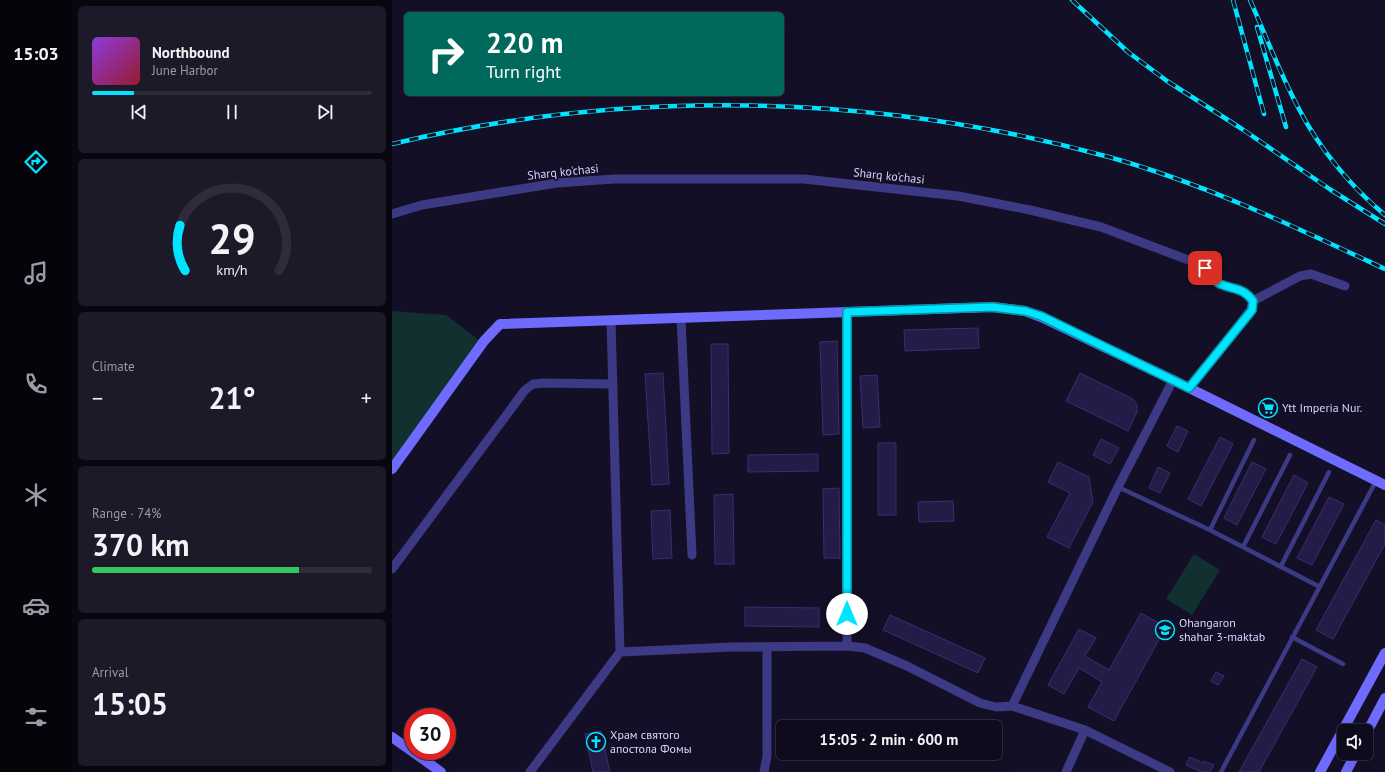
<!DOCTYPE html>
<meta charset="utf-8">
<style>
body{margin:0;font-family:"PT Sans",sans-serif;background:#1c1929;color:#f1f3f6;height:100vh;display:flex;flex-direction:column;font-size:15px;white-space:nowrap}
*{box-sizing:border-box;margin:0}
p{font-size:13px;color:#9b9ba3}
.icon{flex:none;width:22px;height:22px;fill:none;stroke:currentColor;stroke-width:2;stroke-linecap:round;stroke-linejoin:round}
.map{position:relative;flex:1;overflow:hidden}
.side{display:flex;flex-direction:column;gap:6px;padding:6px;background:#08060f;width:320px}
.side>*{flex:none}
.banner{position:absolute;left:12px;top:12px;width:380px;height:84px;border-radius:6px;box-shadow:0 4px 16px #0002,0 0 0 1px #2e2b3b;background:#00695c;color:#fff;overflow:hidden}
.controls{position:absolute;left:945px;top:724px;display:grid;gap:8px}
.controls a{display:grid;place-items:center;width:36px;height:36px;border-radius:6px;background:#0e0b1c;box-shadow:0 4px 16px #0002,0 0 0 1px #2e2b3b;font-size:20px}
.speed{position:absolute;left:12px;top:708px;display:flex;gap:8px;font-size:20px;font-weight:700;text-align:center}
.speed>*{display:grid;place-content:center;width:52px;height:52px;border-radius:50%;background:#0e0b1c;box-shadow:0 4px 16px #0002,0 0 0 1px #2e2b3b;line-height:1}
.speed .limit{border:6px solid #d22;background:#fff;color:#111}
.pin{position:absolute;display:grid;place-items:center;width:34px;height:34px;color:#fff;margin:-17px;border-radius:8px;box-shadow:0 2px 6px #0006}
.me{position:absolute;width:44px;margin:-22px;rotate:0deg;stroke-linejoin:round;filter:drop-shadow(0 0 3px #0008)}
.turn{display:flex;align-items:center;gap:14px;height:84px;padding:0 16px;font-size:18px}
.turn .icon{width:52px;height:52px;stroke-width:2.5}
.turn b{display:block;font-size:28px;line-height:34px}
.big{font-size:30px;font-weight:600;line-height:1.1}
.side .tile{flex:1;display:flex;flex-direction:column;justify-content:center;gap:6px;min-width:0;padding:0 14px;border-radius:6px;background:#1c1929}
.side .dial{align-items:center;gap:0}
.dial svg{height:104px;overflow:visible;fill:none;stroke:#2e2b3b;stroke-width:7;stroke-linecap:round;text-anchor:middle}
.dial text{fill:#f1f3f6;stroke:none}
.song{display:flex;align-items:center;gap:12px}
.cover{width:48px;height:48px;border-radius:6px;background:linear-gradient(135deg,hsl(270 70% 55%),hsl(350 70% 35%))}
.played{height:4px;border-radius:2px;background:linear-gradient(90deg,#00e5ff 15%,#2e2b3b 15%)}
.keys{display:flex;justify-content:space-around;direction:ltr}
.heat{display:flex;justify-content:space-between;align-items:center;font-size:22px;direction:ltr}
.charge{height:6px;border-radius:3px;background:linear-gradient(90deg,#34c759 74%,#2e2b3b 0)}
.trip{position:absolute;left:384px;top:720px;width:226px;height:40px;border-radius:6px;background:#0e0b1c;box-shadow:0 4px 16px #0002,0 0 0 1px #2e2b3b;font-weight:600;line-height:40px;text-align:center}
main{display:flex;flex:1;min-height:0}
.tabs{display:flex;flex-direction:column;width:72px;justify-content:space-around;align-items:center;background:#06040b;color:#9b9ba3}
.tabs .icon{width:28px;height:28px}
.tabs .selected{color:#00e5ff}
.tabs b{font-size:18px;color:#f1f3f6}
.map>svg:first-child{display:block}
</style>
<main>
<nav class="tabs">
<b>15:03</b>
<svg class="icon selected" aria-label="directions" viewBox="0 0 24 24"><path d="M12 3l9 9-9 9-9-9zM9 14v-3h6M13 9l2 2-2 2"/></svg>
<svg class="icon" aria-label="music" viewBox="0 0 24 24"><path d="M9 18V5l10-2v13"/><circle cx="6" cy="18" r="3"/><circle cx="16" cy="16" r="3"/></svg>
<svg class="icon" aria-label="phone" viewBox="0 0 24 24"><path d="M5 4h4l2 5-3 2q2 4 5 5l2-3 5 2v4C11 20 4 13 5 4z"/></svg>
<svg class="icon" aria-label="climate" viewBox="0 0 24 24"><path d="M12 3v18M4 7l16 10M4 17L20 7"/></svg>
<svg class="icon" aria-label="car" viewBox="0 0 24 24"><path d="M5 17H2v-5l4-1 3-4h7l3 4 3 1v5h-3M9 17h6M6 11h13"/><circle cx="7" cy="17" r="2"/><circle cx="17" cy="17" r="2"/></svg>
<svg class="icon" aria-label="filters" viewBox="0 0 24 24"><path d="M4 7h16M4 17h16"/><circle cx="9" cy="7" r="2"/><circle cx="15" cy="17" r="2"/></svg>
</nav>
<section class="side">
<div class="tile">
<div class="song"><i class="cover"></i><div><b>Northbound</b><p>June Harbor</p></div></div>
<div class="played"></div>
<div class="keys"><svg class="icon" aria-label="previous" viewBox="0 0 24 24"><path d="M18 5L8 12l10 7zM5 5v14"/></svg><svg class="icon" aria-label="pause" viewBox="0 0 24 24"><path d="M8 5v14M16 5v14"/></svg><svg class="icon" aria-label="next" viewBox="0 0 24 24"><path d="M6 5l10 7-10 7zM19 5v14"/></svg></div>
</div>
<div class="tile dial"><svg viewBox="0 0 100 80">
<path d="M14 69A42 42 0 1 1 86 69"/>
<path d="M14 69A42 42 0 0 1 10 34" stroke="#00e5ff"/>
<text x="50" y="56" font-size="32" font-weight="700">29</text>
<text x="50" y="72" font-size="11">km/h</text>
</svg></div>
<div class="tile"><p>Climate</p>
<div class="heat"><a>−</a><b class="big">21°</b><a>+</a></div>
</div>
<div class="tile"><p>Range · 74%</p><b class="big">370 km</b><div class="charge"></div></div>
<div class="tile"><p>Arrival</p><b class="big">15:05</b></div>
</section>
<div class="map">
<svg width="993" height="772" viewBox="0 0 993 772">
<rect width="100%" height="100%" fill="#130f26"/>
<!-- green -->
<path fill="#12302f" d="M0,311L54,315L87,340L0,461Z
M802,554L828,570L800,615L774,599Z"/>
<!-- building -->
<path fill="#241b47" stroke="#3b2d73" d="M586,328L587,348L513,351L512,330Z
M445,341L447,434L431,435L428,342Z
M319,344H336L337,453L320,454Z
M271,373L277,484L260,485L253,374Z
M688,373L741,399L745,405V412L736,431L674,401Z
M485,375L488,427L471,428L468,376Z
M785,426L796,431L786,452L775,446Z
M828,437L841,444L809,506L796,499Z
M709,439L727,448L718,464L701,455Z
M486,443H504V515H486Z
M426,454V471L356,472V455Z
M666,462L697,477L701,502L677,548L655,537L678,493L656,482Z
M860,462L874,469L845,525L832,518Z
M766,467L778,473L768,493L757,488Z
M902,475L916,483L884,544L870,537Z
M447,488L448,558H432L431,489Z
M341,494L342,564H323L322,495Z
M937,497L952,504L920,565L905,558Z
M561,501L562,521L527,522L526,502Z
M278,510L280,558L261,559L259,511Z
M984,520L993,525V544L941,639L924,630Z
M353,607L427,608V627L353,626Z
M749,613L774,627L722,721L696,707L710,682L687,668L672,694L656,685L687,629L704,638L693,656L717,670Z
M498,615L593,658L586,673L491,630Z
M910,659L925,667L867,772H847Z
M824,672L832,676L826,685L819,681Z
M209,731L218,772H201L193,734Z
M798,757L811,763L812,761L822,765L818,772H809L794,765Z"/>
<g fill="none" stroke-linecap="round" stroke-linejoin="round">
<!-- service -->
<path stroke="#3d3a85" stroke-width="4.5" d="M726,487L818,530L928,587
M818,530L862,440
M851,547L898,455
M889,566L937,472
M900,637L951,664
M829,772L984,481"/>
<!-- minor -->
<path stroke="#3d3a85" stroke-width="9" d="M0,214L30,205L165,183L222,179H412L566,196L638,210L709,227L807,264C816,269 820,279 828,284C842,290 851,287 861,301L859,310L797,388
M861,301L908,276L919,274L953,286
M289,319L300,555
M0,569L133,390L141,384L152,383L221,384
M455,646V312
M228,652L340,647L455,646L473,648L515,666L588,703L604,707L620,706L693,730L778,772
M620,706L726,487L781,380
M138,772L228,652L219,320
M372,772L375,756V647
M674,772L693,730"/>
<!-- secondary -->
<path stroke="#6f6bff" stroke-width="10" d="M0,469L92,341L108,324L600,307L633,311L649,317L781,380L993,485
M974,734L993,698
M0,737L49,772
M928,772L993,653
M954,772L964,753"/>
<!-- rail casing -->
<g stroke="#00e5ff" stroke-width="4.5">
<path id="rail" d="M680,0L736,52L775,81L850,129L939,190L993,224
M841,0L872,114
M858,0C874,36 888,74 907,109C927,148 959,187 993,215
M865,27L894,127
M0,144C235,88 484,93 717,157C813,184 903,227 993,269"/>
</g>
<!-- rail -->
<use href="#rail" stroke="#130f26" stroke-width="3" stroke-dasharray="9" stroke-linecap="butt"/>
</g>
<g fill="none" stroke-linecap="round" stroke-linejoin="round">
<!-- route casing -->
<g stroke="#0095a6" stroke-width="10">
<path id="route" d="M455,614V312L600,307L633,311L649,316L797,388L860,310L861,301C851,287 842,290 828,284C822,281 818,273 813,268"/>
</g>
<!-- route -->
<use href="#route" stroke="#00e5ff" stroke-width="7"/>
</g>
<!-- icons -->
<defs>
<g id="supermarket-ring" transform="scale(1)"><circle r="9.5" fill="#130f26" stroke="#00e5ff" stroke-width="1.5"/><path d="M-6-5.5h2.5l.6 2H6L4.5 2H-2.5L-4.4-4H-6ZM-1.5 3.2a1.3 1.3 0 1 0 .1 0ZM3 3.2a1.3 1.3 0 1 0 .1 0Z" fill="#00e5ff"/></g>
<g id="school-ring" transform="scale(1)"><circle r="9.5" fill="#130f26" stroke="#00e5ff" stroke-width="1.5"/><path d="M0-5L7-2L0 1L-7-2ZM-4 1L0 2.5L4 1V4Q0 6-4 4Z" fill="#00e5ff"/></g>
<g id="church-ring" transform="scale(1)"><circle r="9.5" fill="#130f26" stroke="#00e5ff" stroke-width="1.5"/><path d="M-1.2-6h2.4v3.5h3.3v2.4h-3.3V6h-2.4V-.1h-3.3v-2.4h3.3Z" fill="#00e5ff"/></g>
</defs>
<g fill-rule="evenodd">
<use href="#supermarket-ring" x="876" y="408"/>
<use href="#school-ring" x="773" y="630"/>
<use href="#church-ring" x="204" y="742"/>
</g>
<g text-anchor="middle" stroke-width="3.5" stroke-linejoin="round" paint-order="stroke">
<!-- street labels -->
<g font-size="12" fill="#d9d4ff" stroke="#130f26">
<text transform="translate(171 172) rotate(-6)" y="4">Sharq ko'chasi</text>
<text transform="translate(497 176) rotate(6)" y="4">Sharq ko'chasi</text>
</g>
<!-- poi labels -->
<g font-size="12" fill="#d9d4ff" stroke="#130f26" text-anchor="start">
<text x="890" y="412">Ytt Imperia Nur.</text>
<text x="787" y="627">Ohangaron<tspan x="787" dy="14">shahar 3-maktab</tspan></text>
<text x="218" y="739">Храм святого<tspan x="218" dy="14">апостола Фомы</tspan></text>
</g>
</g>
</svg>
<div class="controls">
<a><svg class="icon" aria-label="sound" viewBox="0 0 24 24"><path d="M4 9h4l5-4v14l-5-4H4zM17 9q2 3 0 6"/></svg></a>
</div>
<div class="speed"><div class="limit">30</div></div>
<div class="pin" style="left:813px;top:268px;background:#d93025"><svg class="icon" aria-label="arrive" viewBox="0 0 24 24"><path d="M6 21V4h12l-3 4 3 4H6"/></svg></div>
<svg class="me" style="left:455px;top:614px" viewBox="-20 -20 40 40"><circle r="19" fill="#fff"/><path d="M0-13L10 11 0 6-10 11z" fill="#00e5ff"/></svg>
<div class="trip">15:05 · 2 min · 600 m</div>
<div class="banner">
<div class="turn"><svg class="icon" aria-label="right" viewBox="0 0 24 24"><path d="M7 20v-9h11M14 6l5 5-5 5"/></svg><div><b>220 m</b>Turn right</div></div>
</div>
</div>
</main>
